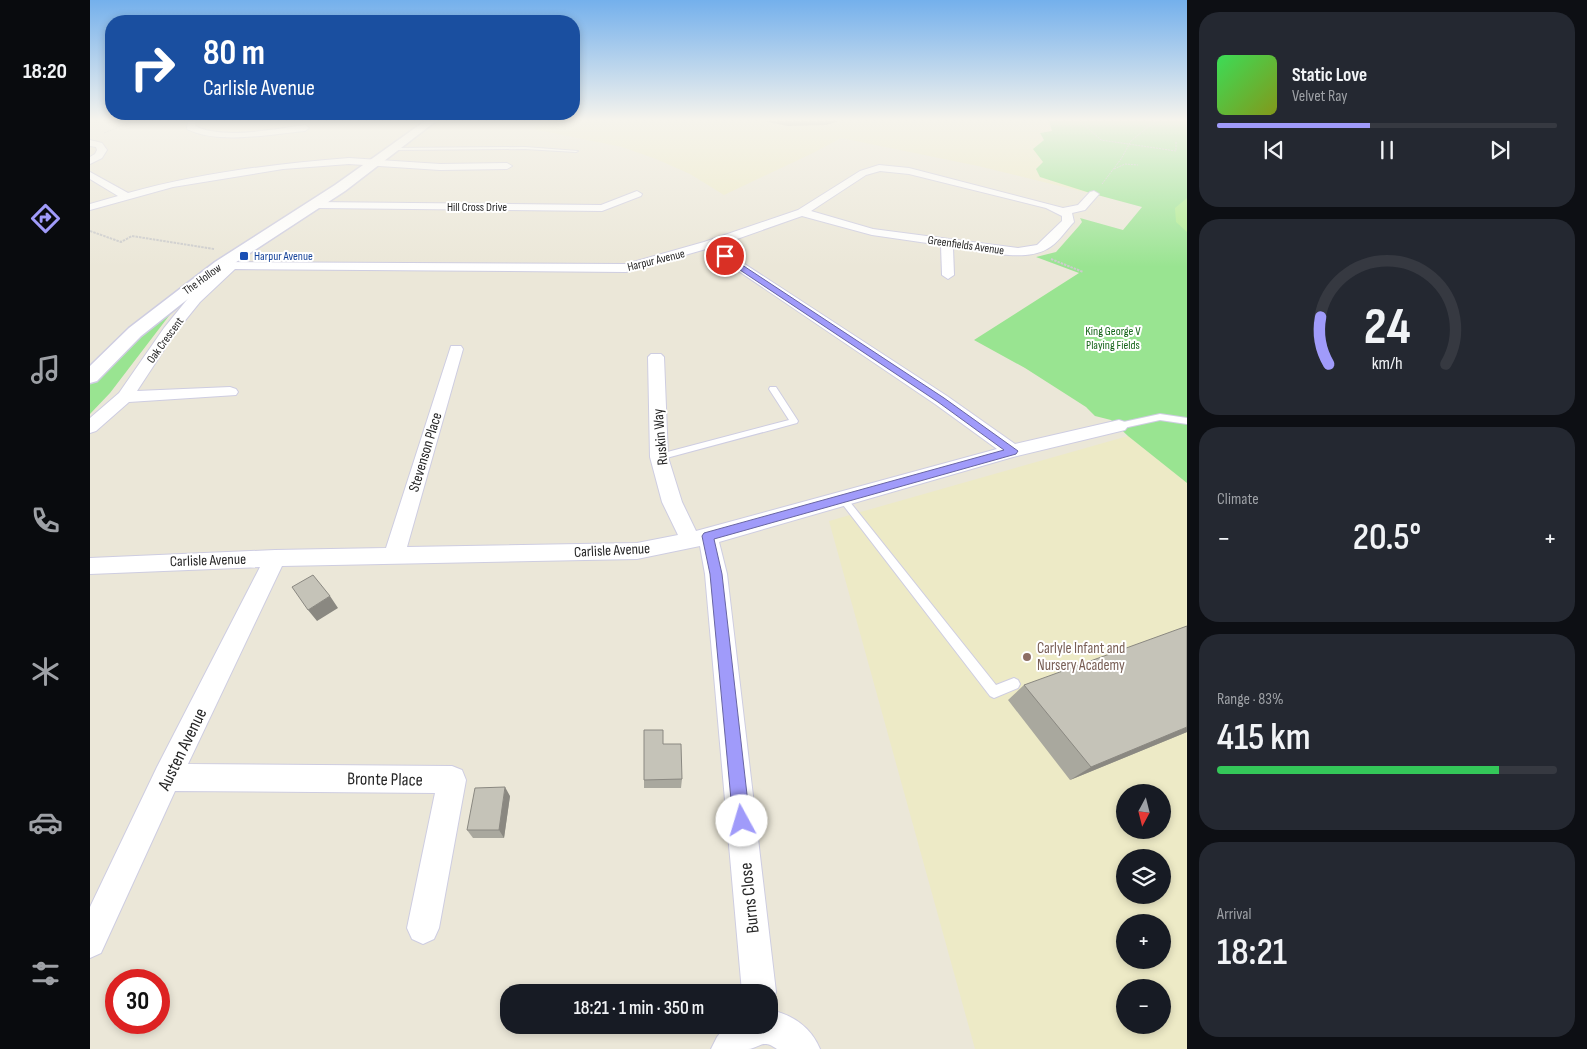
<!DOCTYPE html>
<meta charset="utf-8">
<style>
body{margin:0;font-family:"Sofia Sans Condensed",sans-serif;background:#242831;color:#f1f3f6;height:100vh;display:flex;flex-direction:column;font-size:19px;white-space:nowrap}
*{box-sizing:border-box;margin:0}
p{font-size:16px;color:#9ea1a6}
.icon{flex:none;width:28px;height:28px;fill:none;stroke:currentColor;stroke-width:2;stroke-linecap:round;stroke-linejoin:round}
.map{position:relative;flex:1;overflow:hidden}
.panel{display:flex;flex-direction:column;gap:12px;padding:12px;background:#0d0f14;width:400px}
.panel>*{flex:none}
.guide{position:absolute;left:15px;top:15px;width:475px;height:105px;border-radius:20px;box-shadow:0 2px 8px #0003;background:#1a4fa0;color:#fff;overflow:hidden}
.needle{width:32px;rotate:187deg}
.controls{position:absolute;left:1026px;top:784px;display:grid;gap:10px}
.controls a{display:grid;place-items:center;width:55px;height:55px;border-radius:50%;background:#171b24;box-shadow:0 2px 8px #0003;font-size:25px}
.speed{position:absolute;left:15px;top:969px;display:flex;gap:10px;font-size:25px;font-weight:700;text-align:center}
.speed>*{display:grid;place-content:center;width:65px;height:65px;border-radius:50%;background:#171b24;box-shadow:0 2px 8px #0003;line-height:1}
.speed .limit{border:8px solid #d22;background:#fff;color:#111}
.pin{position:absolute;display:grid;place-items:center;width:42px;height:42px;color:#fff;margin:-21px;border:2px solid #fff;border-radius:50%;box-shadow:0 1px 5px #0007}
.me{position:absolute;width:55px;margin:-28px;rotate:354deg;stroke-linejoin:round;filter:drop-shadow(0 0 4px #0008)}
.turn{display:flex;align-items:center;gap:18px;height:105px;padding:0 15px;font-size:22px}
.turn .icon{width:65px;height:65px;stroke-width:2.5}
.turn b{display:block;font-size:35px;line-height:42px}
.big{font-size:38px;font-weight:600;line-height:1.1}
.panel .tile{flex:1;display:flex;flex-direction:column;justify-content:center;gap:8px;min-width:0;padding:0 18px;border-radius:20px;background:#242831}
.panel .dial{align-items:center;gap:0}
.dial svg{height:130px;overflow:visible;fill:none;stroke:#363941;stroke-width:7;stroke-linecap:round;text-anchor:middle}
.dial text{fill:#f1f3f6;stroke:none}
.song{display:flex;align-items:center;gap:15px}
.cover{width:60px;height:60px;border-radius:8px;background:linear-gradient(135deg,hsl(130 70% 55%),hsl(70 70% 35%))}
.played{height:5px;border-radius:2px;background:linear-gradient(90deg,#a09bfa 45%,#363941 45%)}
.keys{display:flex;justify-content:space-around;direction:ltr}
.heat{display:flex;justify-content:space-between;align-items:center;font-size:28px;direction:ltr}
.charge{height:8px;border-radius:4px;background:linear-gradient(90deg,#34c759 83%,#363941 0)}
.trip{position:absolute;left:410px;top:984px;width:278px;height:50px;border-radius:20px;background:#171b24;box-shadow:0 2px 8px #0003;font-weight:600;line-height:50px;text-align:center}
main{display:flex;flex:1;min-height:0}
.tabs{display:flex;flex-direction:column;width:90px;justify-content:space-around;align-items:center;background:#090b0e;color:#9ea1a6}
.tabs .icon{width:35px;height:35px}
.tabs .on{color:#a09bfa}
.tabs b{font-size:22px;color:#f1f3f6}
.map>svg:first-child{display:block}
</style>
<main>
<nav class="tabs">
<b>18:20</b>
<svg class="icon on" aria-label="directions" viewBox="0 0 24 24"><path d="M12 3l9 9-9 9-9-9zM9 14v-3h6M13 9l2 2-2 2"/></svg>
<svg class="icon" aria-label="music" viewBox="0 0 24 24"><path d="M9 18V5l10-2v13"/><circle cx="6" cy="18" r="3"/><circle cx="16" cy="16" r="3"/></svg>
<svg class="icon" aria-label="phone" viewBox="0 0 24 24"><path d="M5 4h4l2 5-3 2q2 4 5 5l2-3 5 2v4C11 20 4 13 5 4z"/></svg>
<svg class="icon" aria-label="climate" viewBox="0 0 24 24"><path d="M12 3v18M4 7l16 10M4 17L20 7"/></svg>
<svg class="icon" aria-label="car" viewBox="0 0 24 24"><path d="M5 17H2v-5l4-1 3-4h7l3 4 3 1v5h-3M9 17h6M6 11h13"/><circle cx="7" cy="17" r="2"/><circle cx="17" cy="17" r="2"/></svg>
<svg class="icon" aria-label="filters" viewBox="0 0 24 24"><path d="M4 7h16M4 17h16"/><circle cx="9" cy="7" r="2"/><circle cx="15" cy="17" r="2"/></svg>
</nav>
<div class="map">
<svg width="1097" height="1049" viewBox="0 0 1097 1049">
<rect width="100%" height="100%" fill="#ebe7d8"/>
<!-- education -->
<path fill="#edeac6" fill-rule="evenodd" d="M457,121H1097V160L1052,206L888,166L751,138L723,153L634,195L600,174L566,159L532,147L443,129Z
M1038,436L1097,483V1049H885L739,521ZM1035,792H1072V830H1035ZM1035,858H1072V895H1035ZM1035,922H1072V960H1035ZM1035,988H1072V1025H1035Z"/>
<!-- green -->
<path fill="#99e491" d="M959,121H1097V483L1038,436L1021,420L1005,416L996,407L935,368L884,340L989,273L946,257L966,252L989,226L992,222L990,218L1033,230L1052,207L1000,193L950,177L946,169L953,162L943,149L954,140L950,133L962,131Z
M88,304L20,393L0,414V384L63,321Z"/>
<!-- pitch -->
<path fill="#acec8c" d="M1097,198V232L1086,222L1085,208Z"/>
<g fill="none" stroke-linecap="round" stroke-linejoin="round">
<!-- service casing -->
<g stroke="#cecde1" stroke-width="2">
<path id="service" d="M435,147L488,151L486,152L435,149L303,150L301,149L303,148Z
M680,387H686L708,421L707,423L569,460L566,459L564,457L566,455L699,420L679,389Z
M1070,414L1097,418V424L1070,420L1029,429L1025,426L1029,423Z
M753,495L756,497L906,685L924,678L928,680L930,684L928,688L904,698L900,696L750,501L748,499L750,497Z"/>
</g>
<!-- minor casing -->
<g stroke="#cecde1" stroke-width="2">
<path id="minor" d="M98,121H106L105,126C132,140 185,129 215,125L219,128L215,131C180,134 129,145 97,129Z
M0,140L12,143L17,150L12,158L0,164V157L5,154L7,150L6,147L0,146Z
M259,158L350,164L417,163L422,166L417,169L350,170L259,164L193,169L83,187L0,210V204L28,196L0,179V172L38,193C110,173 184,164 259,158Z
M789,165L819,168L973,208L988,205L1000,192L1004,191L1009,194L995,210L982,213L984,222L982,224C974,233 967,244 957,249C933,263 890,250 863,247L864,275L858,279L852,275L851,245L782,235L712,216L627,246L857,396L925,444L1029,420L1035,422L1038,426L1035,430L923,457L629,542L637,574L686,992L681,1004L679,1005V992H652L615,574L610,546L547,559L192,566L98,764L362,766L372,770L376,780L349,928L344,939L333,944L322,939L317,928L345,793L85,791L11,953L0,958V907L67,767L170,567L0,574V558L185,550L296,548L361,346H371L373,349L317,547L547,543L588,535L572,502L560,457L558,357L561,354H571L574,357L578,457L592,502L606,531L907,449L845,404L616,249L536,272L145,269L110,302L85,333L47,391L140,387L146,389L148,392L146,395L39,402L6,431L0,433V418L29,393L74,328L100,296L131,269L125,265L127,262L536,264L614,242L708,210L770,171ZM790,171L819,174L956,208L972,216V221L947,245L928,248L783,229L721,211L776,175Z
M547,191L552,194L551,196L512,211L225,208L220,205L225,202L511,205Z
M679,1010C702,1014 721,1027 730,1049H687C672,1038 670,1048 658,1049C646,1049 634,1049 621,1049L627,1037L636,1025H679Z"/>
</g>
<!-- tertiary casing -->
<g stroke="#cecde1" stroke-width="3">
<path id="tertiary" d="M335,121H346L255,191L137,268L51,336L7,381L0,383V366L39,328L125,262L245,185Z"/>
</g>
<!-- path-far1 -->
<path stroke="#cbcbcb" stroke-width="1" stroke-dasharray="2 1" stroke-linecap="butt" d="M990,121L1011,140L1086,151V141
M14,133L43,121
M1024,169L1035,164L1048,165
M1012,184L1031,159L1041,141L1065,121"/>
<!-- path -->
<path stroke="#cbcbcb" stroke-width="2" stroke-dasharray="2.5 1" stroke-linecap="butt" d="M0,231L31,242L42,236L124,249
M961,259L993,272"/>
<!-- service -->
<use href="#service" fill="#fff" fill-rule="evenodd"/>
<!-- minor -->
<use href="#minor" fill="#fff" fill-rule="evenodd"/>
<!-- tertiary -->
<use href="#tertiary" fill="#fff" fill-rule="evenodd"/>
</g>
<!-- wall -->
<path fill="#a9a89e" d="M673,121H748L746,122L735,125L698,126Z
M934,685L1097,732L980,780L918,700Z
M554,730L592,779L591,788H554Z
M420,796L414,838H383L377,830Z"/>
<!-- shaded-wall -->
<path fill="#8a8881" d="M736,121H748L746,122L735,125Z
M240,596L248,608L227,621L218,610Z
M1097,727V732L980,780L1001,767Z
M415,787L420,796L414,838L409,830Z"/>
<!-- building -->
<path fill="#c5c3b8" stroke="#8a8881" d="M223,575L240,596L218,610L202,587Z
M1097,626V727L1001,767L934,685Z
M554,730H573V744H591L592,779L554,780Z
M415,787L409,830H377L385,788Z"/>
<!-- sky -->
<linearGradient id="sky" x2="0" y2="1"><stop stop-color="#74b0ec"/><stop offset="0.45" stop-color="#f6f4ed"/><stop offset="1" stop-color="#f6f4ed" stop-opacity="0"/></linearGradient>
<rect width="1097" height="267" fill="url(#sky)"/>
<!-- route -->
<path fill="#a09bfa" stroke="#6865a2" d="M632,255H637L854,398L928,451L926,454L624,539L632,574L660,821L657,827L652,829L646,827L643,821L620,574L612,536L614,533L914,450L848,402L632,258Z"/>
<!-- markers -->
<rect fill="#1a4fb4" stroke="#fff" stroke-width="2" x="149" y="251" width="10" height="10" rx="2.5"/>
<circle fill="#8d6e63" stroke="#fff" stroke-width="2" cx="937" cy="657" r="5"/>
<g text-anchor="middle" stroke-width="4" stroke-linejoin="round" paint-order="stroke">
<!-- far-street labels -->
<g font-size="12" fill="#272727" stroke="#fff">
<text x="387" y="211">Hill Cross Drive</text>
<text transform="translate(876 245) rotate(8)" y="4">Greenfields Avenue</text>
<text transform="translate(566 260) rotate(-14)" y="4">Harpur Avenue</text>
<text transform="translate(112 279) rotate(-36)" y="4">The Hollow</text>
<text transform="translate(75 340) rotate(-54)" y="4">Oak Crescent</text>
</g>
<!-- far-transit labels -->
<g font-size="12" fill="#164399" stroke="#fff" text-anchor="start">
<text x="164" y="260">Harpur Avenue</text>
</g>
<!-- far-park labels -->
<g font-size="12" fill="#17651a" stroke="#fff">
<text x="1023" y="335">King George V<tspan x="1023" dy="14">Playing Fields</tspan></text>
</g>
<!-- street labels -->
<g font-size="15" fill="#272727" stroke="#fff">
<text transform="translate(570 437) rotate(-95)" y="5">Ruskin Way</text>
<text transform="translate(335 452) rotate(-73)" y="5">Stevenson Place</text>
<text transform="translate(522 550) rotate(-3)" y="5">Carlisle Avenue</text>
<text transform="translate(118 560) rotate(-2)" y="5">Carlisle Avenue</text>
</g>
<!-- education labels -->
<g font-size="15" fill="#785e54" stroke="#fff" text-anchor="start">
<text x="947" y="653">Carlyle Infant and<tspan x="947" dy="17">Nursery Academy</tspan></text>
</g>
<!-- near-street labels -->
<g font-size="18" fill="#272727" stroke="#fff">
<text transform="translate(92 749) rotate(-64)" y="6">Austen Avenue</text>
<text transform="translate(295 779) rotate(1)" y="6">Bronte Place</text>
<text transform="translate(659 898) rotate(-96)" y="6">Burns Close</text>
</g>
</g>
</svg>
<div class="controls">
<a><svg class="needle" viewBox="-14 -14 28 28"><path d="M0-13l5 13h-10z" fill="#e53935"/><path d="M0 13l5-13h-10z" fill="#9ea1a6"/></svg></a>
<a><svg class="icon" aria-label="layers" viewBox="0 0 24 24"><path d="M12 4l9 5-9 5-9-5zM3 14l9 5 9-5"/></svg></a>
<a>+</a>
<a>−</a>
</div>
<div class="speed"><div class="limit">30</div></div>
<div class="pin" style="left:635px;top:256px;background:#d93025"><svg class="icon" aria-label="arrive" viewBox="0 0 24 24"><path d="M6 21V4h12l-3 4 3 4H6"/></svg></div>
<svg class="me" style="left:652px;top:821px" viewBox="-20 -20 40 40"><circle r="19" fill="#fff"/><path d="M0-13L10 11 0 6-10 11z" fill="#a09bfa"/></svg>
<div class="trip">18:21 · 1 min · 350 m</div>
<div class="guide">
<div class="turn"><svg class="icon" aria-label="right" viewBox="0 0 24 24"><path d="M7 20v-9h11M14 6l5 5-5 5"/></svg><div><b>80 m</b>Carlisle Avenue</div></div>
</div>
</div>
<section class="panel">
<div class="tile">
<div class="song"><i class="cover"></i><div><b>Static Love</b><p>Velvet Ray</p></div></div>
<div class="played"></div>
<div class="keys"><svg class="icon" aria-label="previous" viewBox="0 0 24 24"><path d="M18 5L8 12l10 7zM5 5v14"/></svg><svg class="icon" aria-label="pause" viewBox="0 0 24 24"><path d="M8 5v14M16 5v14"/></svg><svg class="icon" aria-label="next" viewBox="0 0 24 24"><path d="M6 5l10 7-10 7zM19 5v14"/></svg></div>
</div>
<div class="tile dial"><svg viewBox="0 0 100 80">
<path d="M14 69A42 42 0 1 1 86 69"/>
<path d="M14 69A42 42 0 0 1 9 40" stroke="#a09bfa"/>
<text x="50" y="56" font-size="32" font-weight="700">24</text>
<text x="50" y="72" font-size="11">km/h</text>
</svg></div>
<div class="tile"><p>Climate</p>
<div class="heat"><a>−</a><b class="big">20.5°</b><a>+</a></div>
</div>
<div class="tile"><p>Range · 83%</p><b class="big">415 km</b><div class="charge"></div></div>
<div class="tile"><p>Arrival</p><b class="big">18:21</b></div>
</section>
</main>
